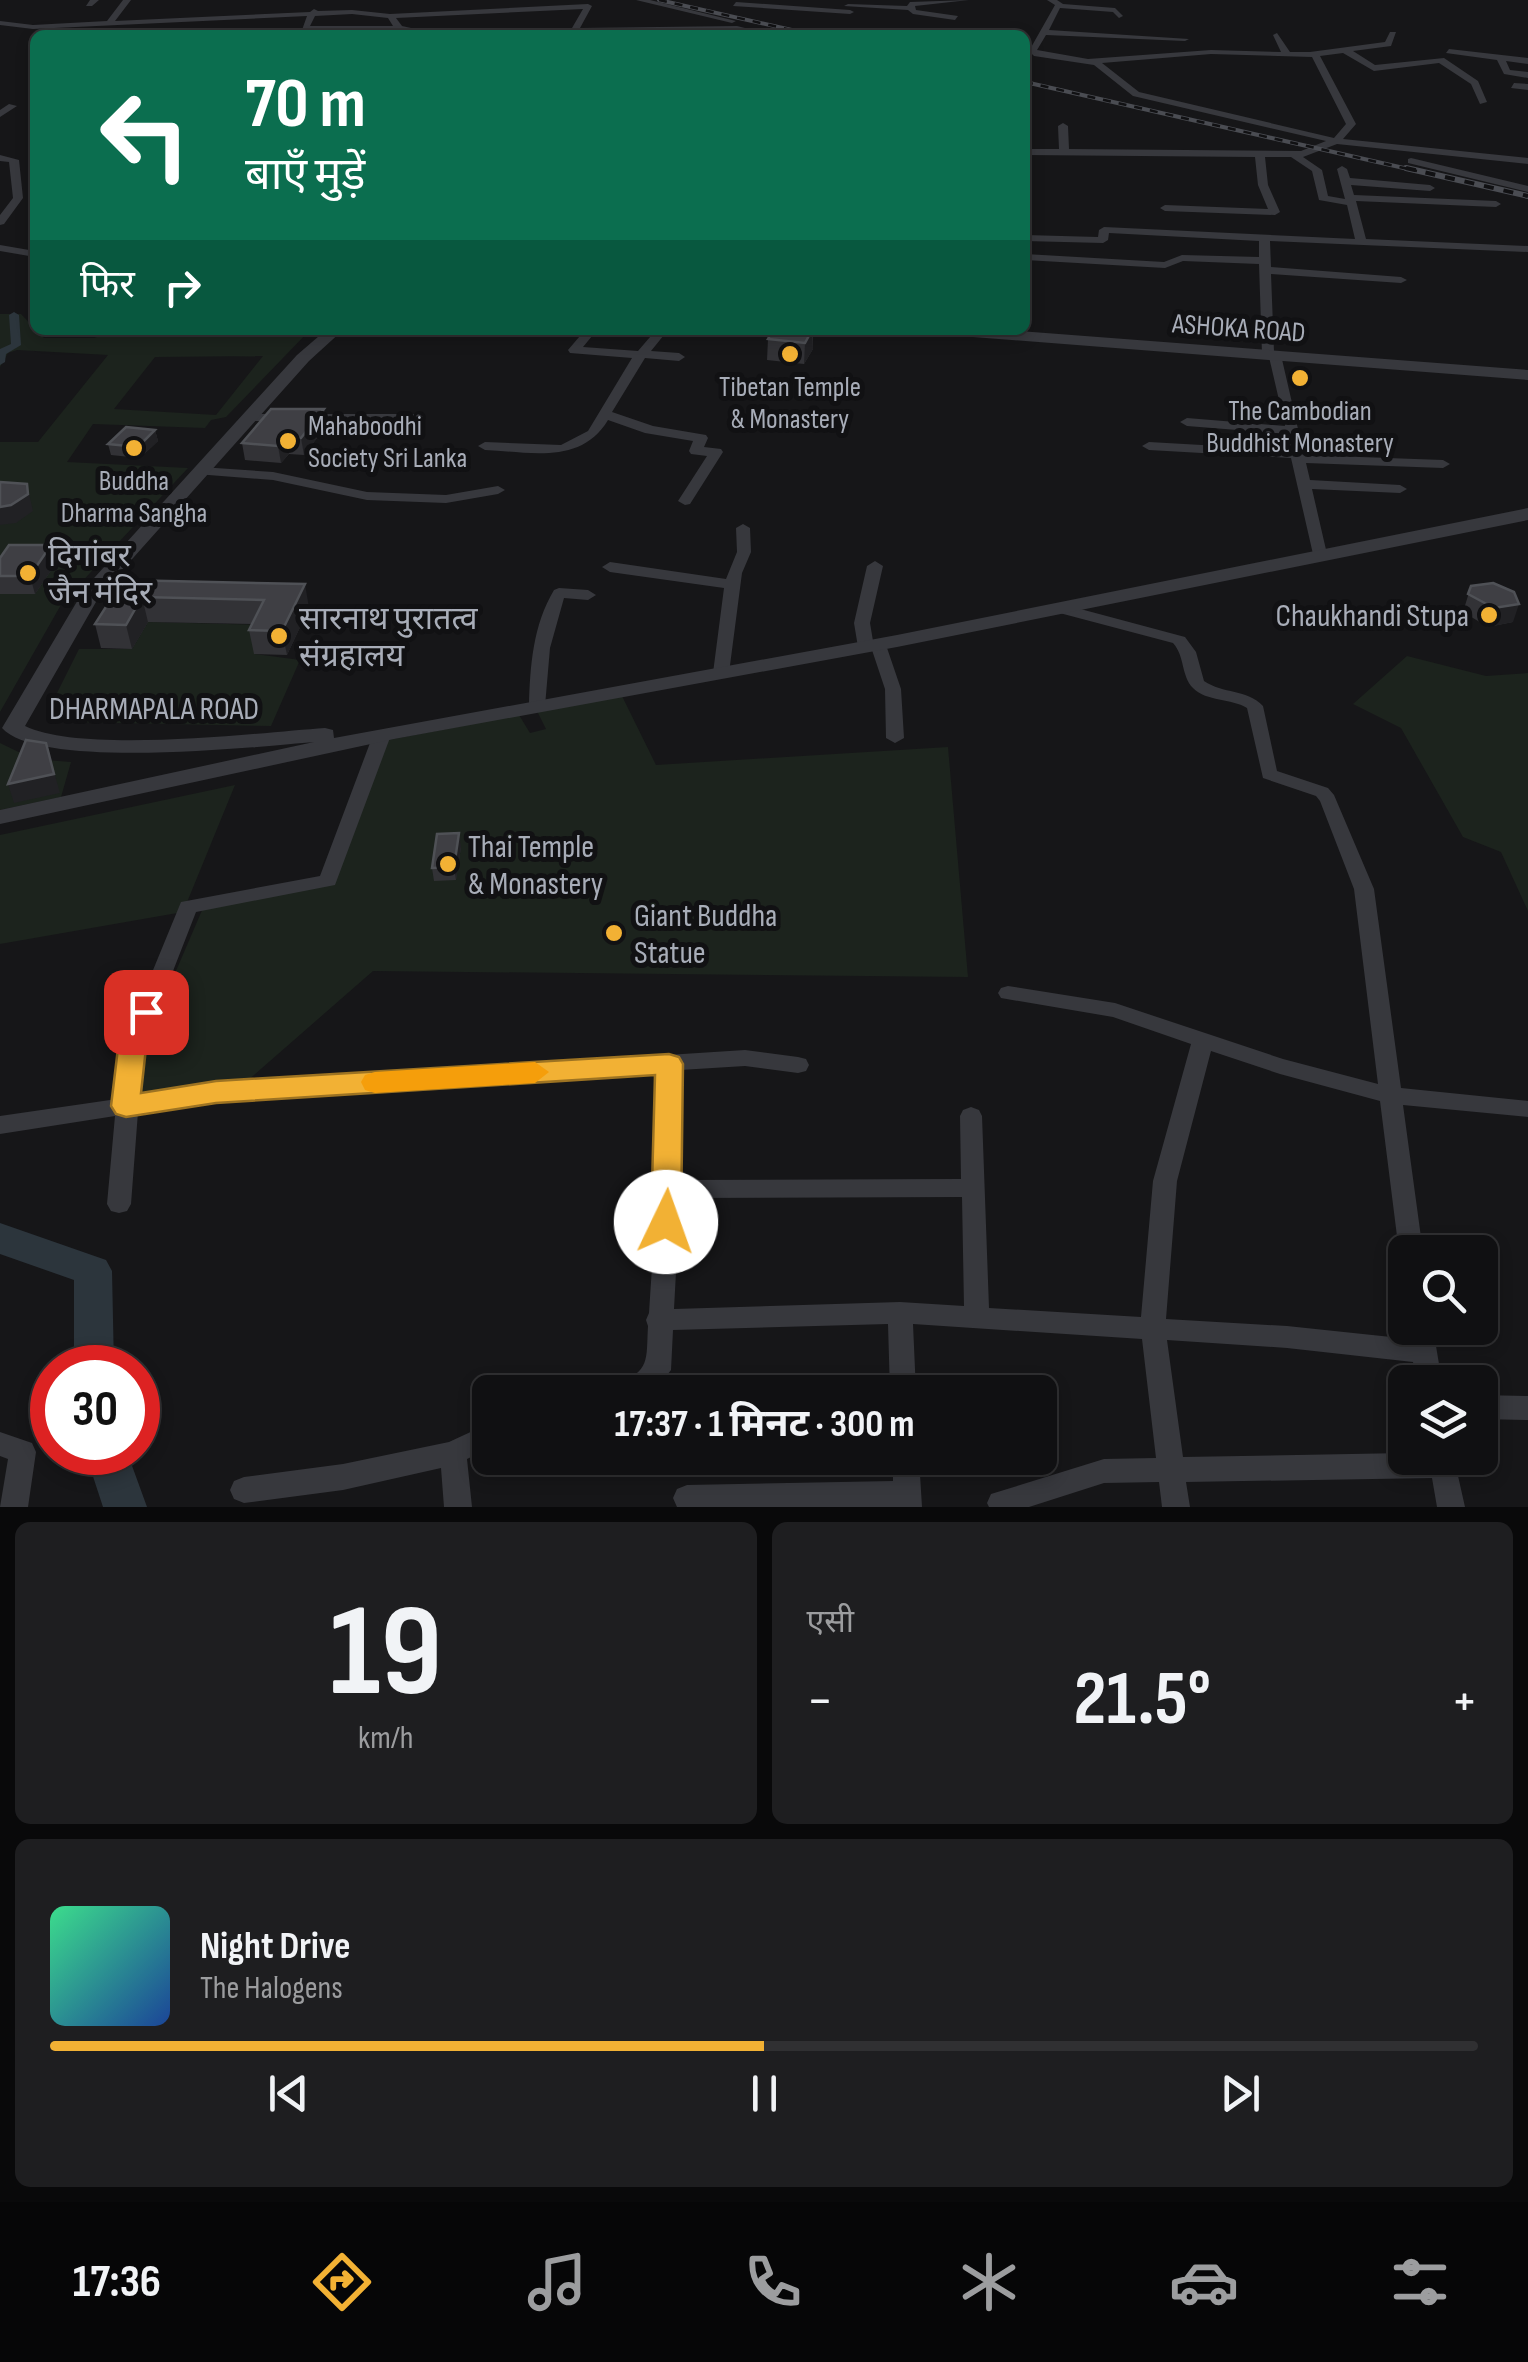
<!DOCTYPE html>
<html lang="hi">
<meta charset="utf-8">
<style>
body{margin:0;font-family:"Sofia Sans Condensed","Noto Sans Devanagari",sans-serif;background:#1e1e20;color:#f1f3f6;height:100vh;display:flex;flex-direction:column;font-size:38px;white-space:nowrap}
*{box-sizing:border-box;margin:0}
p{font-size:32px;color:#9c9d9f}
.icon{flex:none;width:55px;height:55px;fill:none;stroke:currentColor;stroke-width:2;stroke-linecap:round;stroke-linejoin:round}
.map{position:relative;height:1507px;overflow:hidden}
.details{display:flex;flex-direction:column;gap:15px;padding:15px;background:#09090a;flex:1}
.details>*{flex:none}
.banner{position:absolute;left:30px;top:30px;width:1000px;height:305px;border-radius:15px;box-shadow:0 5px 15px #0003,0 0 0 2px #303032;background:#0b6e4f;color:#fff;overflow:hidden}
.tools{position:absolute;left:1388px;top:1235px;display:grid;gap:20px}
.tools a{display:grid;place-items:center;width:110px;height:110px;border-radius:15px;background:#101012;box-shadow:0 5px 15px #0003,0 0 0 2px #303032;font-size:50px}
.speed{position:absolute;left:30px;top:1345px;display:flex;gap:20px;font-size:50px;font-weight:700;text-align:center}
.speed>*{display:grid;place-content:center;width:130px;height:130px;border-radius:50%;background:#101012;box-shadow:0 5px 15px #0003,0 0 0 2px #303032;line-height:1}
.speed .limit{border:15px solid #d22;background:#fff;color:#111}
.pin{position:absolute;display:grid;place-items:center;width:85px;height:85px;color:#fff;margin:-42px;border-radius:20px;box-shadow:0 5px 15px #0006}
.me{position:absolute;width:110px;margin:-55px;rotate:3deg;stroke-linejoin:round;filter:drop-shadow(0 0 8px #0008)}
.turn{display:flex;align-items:center;gap:35px;height:210px;padding:0 50px;font-size:45px}
.turn .icon{width:130px;height:130px;stroke-width:2.5}
.turn b{display:block;font-size:70px;line-height:85px}
.then{display:flex;align-items:center;height:95px;padding:0 50px;background:#0003;gap:20px;font-size:38px}
.big{font-size:75px;font-weight:700;line-height:1.1}
.details .card{flex:1;display:flex;flex-direction:column;justify-content:center;gap:15px;min-width:0;padding:0 35px;border-radius:15px;background:#1e1e20}
.details .dial{align-items:center;gap:0}
.dial b{font-size:130px;line-height:1}
.song{display:flex;align-items:center;gap:30px}
.cover{width:120px;height:120px;border-radius:15px;background:linear-gradient(135deg,hsl(150 70% 55%),hsl(220 70% 35%))}
.played{height:10px;border-radius:5px;background:linear-gradient(90deg,#f2b134 50%,#303032 50%)}
.keys{display:flex;justify-content:space-around;direction:ltr}
.heat{display:flex;justify-content:space-between;align-items:center;font-size:55px;direction:ltr}
.details .tiles{flex:1;display:grid;gap:15px;grid-template-columns:1fr 1fr}
.card:last-child{grid-column:span 2}
.trip{position:absolute;left:472px;top:1375px;width:585px;height:100px;border-radius:15px;background:#101012;box-shadow:0 5px 15px #0003,0 0 0 2px #303032;font-weight:700;line-height:100px;text-align:center}
.tabs{display:flex;height:160px;justify-content:space-around;align-items:center;background:#060607;color:#9c9d9f}
.tabs .icon{width:70px;height:70px}
.tabs .selected{color:#f2b134}
.tabs b{font-size:45px;color:#f1f3f6}
.map>svg:first-child{display:block}
</style>
<div class="map">
<svg width="1528" height="1507" viewBox="0 0 1528 1507">
<rect width="100%" height="100%" fill="#161618"/>
<!-- green -->
<path fill="#1c231d" fill-rule="evenodd" d="M0,314H21L44,338H94L118,330H310L226,417L211,420L205,428L93,424L67,462L188,468L62,603L0,712V442H38L108,355L17,350L8,353L0,367ZM263,356L216,415L114,409L155,357Z
M148,622L268,625L255,654L300,660L271,726L67,722L54,699L79,649H132Z
M1407,656L1486,676L1528,673V911L1501,852L1463,837L1401,728L1353,704Z
M622,696L656,765L948,747L968,977L373,971L246,1082L134,1097L145,1043L203,908L334,881L378,742L519,715L530,733L546,729L537,711Z
M0,743L33,759L71,762L61,797L0,810Z
M235,785L183,912L0,944V835Z"/>
<g fill="none" stroke-linecap="round" stroke-linejoin="round">
<!-- canal -->
<path fill="#2c353c" fill-rule="evenodd" d="M14,312L19,315L21,345L6,354L5,362L0,365V349L11,344L9,315Z"/>
<!-- river -->
<path fill="#2c353c" fill-rule="evenodd" d="M0,1223L106,1260L112,1271L114,1368H74V1280L0,1254Z
M85,1452H127L147,1507H103Z"/>
<!-- minor -->
<path fill="#37383d" fill-rule="evenodd" d="M90,0H99L92,6H86Z
M123,0H131L115,21L310,12L314,9L318,11L352,10L390,14L588,4L592,6L580,28L737,26L773,35L737,30L420,34L399,30H302L307,16L33,29L0,25V21L33,25L107,21ZM583,9L572,28L420,30L402,26L396,18ZM352,14L388,18L393,26H310L315,16Z
M636,0H650L736,21L732,23Z
M969,0L915,6L916,10L958,16L955,20L913,14L908,10L844,6L848,4L907,6L910,2Z
M1047,0H1057L1063,4L1115,8L1123,16L1119,18L1113,12L1060,8L1049,30L1189,39L1185,41L1046,35L1037,50L1088,59L1211,50L1281,52L1273,35L1277,33L1290,52H1310L1385,42L1390,32H1396L1391,46L1353,51L1375,65L1444,58L1478,81L1487,102L1480,104L1471,84L1439,63L1374,71L1343,53L1320,56L1356,124L1343,139L1528,158V164L1337,144L1303,157L1322,170L1328,196L1345,199L1337,169L1342,166L1347,169L1350,178L1430,185L1435,188L1430,191L1351,185L1354,195L1496,201L1501,204L1496,207L1356,201L1366,239L1528,246V252L1270,241L1271,267L1401,277L1407,280L1401,283L1271,274L1274,352L1281,355L1304,455L1443,460L1450,464L1443,468L1306,463L1310,480L1400,485L1407,489L1400,493L1312,489L1327,554L1325,557H1315L1313,554L1291,458L1149,450L1142,446L1149,442L1290,450L1286,434L1187,426L1180,422L1187,418L1285,426L1269,357L1262,354L1259,264L1183,261L1165,268L1025,260V254L1164,262L1182,255L1259,257V241L1109,233L1108,240L1103,243L1025,241V235L1098,237L1099,230L1104,227L1355,239L1347,205L1319,200L1312,171L1291,157H1265L1268,185L1280,212L1275,215L1165,211L1160,208L1165,205L1268,209L1258,185L1255,157L1025,155V149H1059L1058,126L1063,123L1068,126L1069,149L1301,151L1326,141L1133,96L1094,65L1034,56L1029,51L1055,5ZM1211,54L1312,57L1346,124L1334,138L1139,92L1102,63Z
M736,2L850,10L854,12L850,14L733,6Z
M1449,49L1528,58V64L1506,61L1510,70L1528,72V78L1504,74L1497,60L1446,53Z
M1514,83L1528,84V90L1511,88Z
M9,104L17,106L0,117V110Z
M0,155L19,160L23,198L4,224L0,225V215L13,198L9,162L0,161Z
M1411,158L1528,186V192L1408,163V159Z
M0,245L35,251V257L0,251Z
M585,330H597L583,347L638,351L656,330H668L651,351L679,353L685,357L679,361L645,358L612,412L653,426L706,435L708,438L704,447L721,449L723,452L690,504L685,505L678,501L707,456L691,454L689,451L693,441L645,433L608,420C581,465 530,452 485,450L478,446L485,442L561,445L588,431L632,358L570,353L568,350Z
M249,414H418L425,418L418,422L244,421L242,418Z
M201,467L273,472L367,492L446,495L498,486L505,490L498,494L446,503L367,500L273,480L196,474L194,471Z
M743,524L750,528L751,552L742,573L729,673L721,678L713,673L724,588L610,572L602,567L610,562L726,579L737,552L736,528Z
M875,561L883,566L870,623L873,641L884,642L886,645L901,689L904,738L895,743L886,738L885,689L872,650L866,652L858,647L854,623L867,566Z
M559,588L588,590L596,595L588,600L564,598L550,648L545,706L537,711L529,706C530,666 533,625 554,590Z
M1058,603L1185,637L1196,652L1204,681C1223,694 1247,689 1263,706L1277,771L1328,788L1334,795L1374,889L1401,1088L1528,1101V1117L1403,1105L1423,1252H1405V1260L1399,1252L1380,1101L1280,1074L1211,1051L1177,1181L1166,1319L1287,1326L1410,1339L1409,1328H1433L1442,1382H1416L1413,1362L1287,1348L1167,1340L1183,1457L1405,1453V1458H1454L1465,1507H1437L1432,1478L1186,1482L1190,1507H1162L1159,1482L1104,1483L1029,1507H989L987,1503L991,1494L1104,1459L1156,1458L1142,1339L913,1324L916,1392H890L888,1324L673,1330L671,1370L654,1392H612L616,1384C651,1371 646,1360 648,1326L646,1320L649,1313L657,1189L658,1072L216,1100L138,1112L131,1204L127,1211L119,1213L111,1211L107,1204L115,1116L0,1134V1116L117,1099L121,1048L181,902L320,876L373,735L382,730L391,735L335,885L196,912L143,1048L139,1095L216,1084L745,1050L798,1057L806,1059L809,1065L806,1071L798,1073L745,1066L680,1070L681,1180L961,1179L960,1116L963,1110L971,1107L979,1110L982,1116L989,1308L1141,1317L1153,1181L1191,1044L1113,1017L1001,998L998,993L1001,988L1008,986L1115,1003L1283,1059L1378,1084L1354,889L1320,801L1316,796L1263,778L1247,708C1231,698 1207,702 1193,688C1181,676 1185,656 1173,643L1052,611L1050,608L1052,605ZM962,1197L964,1306L900,1302L674,1309L680,1198Z
M1480,1395L1528,1396V1420L1480,1419Z
M490,1423V1448L467,1459L472,1507H444L441,1468L343,1490L244,1503L234,1499L230,1490L234,1481L244,1477L343,1464L449,1442Z
M0,1432L32,1443L36,1452L28,1507H0L8,1459L0,1456Z
M893,1458H919L922,1507H677L673,1498L677,1489L687,1485L893,1481Z"/>
<!-- tertiary -->
<path fill="#37383d" fill-rule="evenodd" d="M326,330H343L309,361L100,595L25,726C83,754 256,733 325,728L333,730L334,738L897,635L1528,508V520L897,647L394,739L0,824V810L314,742C255,747 40,770 2,728L85,588L297,355Z
M939,330H1007L1528,370V380L947,335Z"/>
<!-- rail-far1 casing -->
<g stroke="#4a4c52" stroke-width="4">
<path id="rail-far1" d="M659,0L814,35
M1025,82L1417,171"/>
</g>
<!-- rail casing -->
<g stroke="#4a4c52" stroke-width="6">
<path id="rail" d="M1406,168L1528,196"/>
</g>
<!-- rail-far1 -->
<use href="#rail-far1" stroke="#111113" stroke-width="2.5" stroke-dasharray="8" stroke-linecap="butt"/>
<!-- rail -->
<use href="#rail" stroke="#111113" stroke-width="4" stroke-dasharray="10" stroke-linecap="butt"/>
</g>
<!-- wall -->
<path fill="#323236" d="M773,330H813V349L804,364L767,360L768,339Z
M324,409L327,425L304,455L289,454L281,463L245,460L242,443Z
M155,430L158,441L140,458L111,455L108,444Z
M51,545L56,563L35,594H0V576Z
M123,580L309,608L287,655L254,654L249,630L252,624L148,622L132,649L101,648L95,624Z
M1471,586L1513,622L1488,627L1463,612Z
M461,847L456,880L434,881L432,868Z"/>
<!-- shaded-wall -->
<path fill="#212124" d="M812,330L813,349L804,364L805,343Z
M324,409L327,425L304,455L301,438Z
M155,430L158,441L140,458L138,447Z
M286,437L289,454L281,463L278,446Z
M27,484L33,511L16,523L0,525V507Z
M51,545L56,563L35,594L30,576Z
M305,584L309,608L287,655L282,631Z
M142,597L148,622L132,649L126,625Z
M1519,604L1513,622L1488,627L1494,608Z
M46,743L60,793L14,803L8,784Z
M459,833L461,847L456,880L454,867Z"/>
<!-- building -->
<path fill="#3f3f44" stroke="#4f5156" stroke-width="2.5" d="M773,330H812L805,343L768,339Z
M271,409H324L301,438L286,437L278,446L242,443Z
M126,427L155,430L138,447L108,444Z
M0,482L27,484L28,494L11,505L0,507Z
M9,545H51L30,576H0V558Z
M123,580L305,584L282,631L249,630L264,600L142,597L126,625L95,624Z
M1493,583L1514,592L1519,604L1494,608L1468,594L1471,586Z
M26,740L46,743L54,774L8,784Z
M459,833L454,867L432,868L437,834Z"/>
<!-- route -->
<path fill="#f2b134" stroke="#9d7322" stroke-width="2.5" d="M146,1003L160,1012L146,1048L141,1093L216,1081L669,1054L679,1057L683,1064L681,1222L677,1231L666,1234L655,1231L651,1222L655,1075L216,1103L126,1117L116,1114L111,1106L118,1048L136,1006Z"/>
<!-- slow -->
<path fill="#f59e0b" d="M535,1062L549,1072L535,1083L375,1093L365,1090L361,1082L365,1075L375,1072Z"/>
<!-- markers -->
<g fill="#f2b134" stroke="#111113" stroke-width="4">
<circle cx="790" cy="354" r="10"/>
<circle cx="1300" cy="378" r="10"/>
<circle cx="288" cy="441" r="10"/>
<circle cx="134" cy="448" r="10"/>
<circle cx="28" cy="573" r="10"/>
<circle cx="1489" cy="615" r="10"/>
<circle cx="279" cy="636" r="10"/>
<circle cx="448" cy="864" r="10"/>
<circle cx="614" cy="933" r="10"/>
</g>
<g text-anchor="middle" stroke-width="10" stroke-linejoin="round" paint-order="stroke">
<!-- far-street labels -->
<g font-size="28" fill="#a8adb8" stroke="#111113">
<text transform="translate(1239 327) rotate(4)" y="10">ASHOKA ROAD</text>
</g>
<!-- far-poi labels -->
<g font-size="28" fill="#a8adb8" stroke="#111113">
<text x="790" y="396">Tibetan Temple<tspan x="790" dy="32">&amp; Monastery</tspan></text>
<text x="1300" y="420">The Cambodian<tspan x="1300" dy="32">Buddhist Monastery</tspan></text>
<text x="308" y="435" text-anchor="start">Mahaboodhi<tspan x="308" dy="32">Society Sri Lanka</tspan></text>
<text x="134" y="490">Buddha<tspan x="134" dy="32">Dharma Sangha</tspan></text>
</g>
<!-- poi labels -->
<g font-size="32" fill="#a8adb8" stroke="#111113" text-anchor="start">
<text x="48" y="566">दिगांबर<tspan x="48" dy="37">जैन मंदिर</tspan></text>
<text x="1469" y="626" text-anchor="end">Chaukhandi Stupa</text>
<text x="299" y="629">सारनाथ पुरातत्व<tspan x="299" dy="37">संग्रहालय</tspan></text>
<text x="468" y="857">Thai Temple<tspan x="468" dy="37">&amp; Monastery</tspan></text>
<text x="634" y="926">Giant Buddha<tspan x="634" dy="37">Statue</tspan></text>
</g>
<!-- street labels -->
<g font-size="32" fill="#a8adb8" stroke="#111113">
<text x="154" y="719">DHARMAPALA ROAD</text>
</g>
</g>
</svg>
<div class="tools">
<a><svg class="icon" aria-label="search" viewBox="0 0 24 24"><circle cx="10" cy="10" r="6"/><path d="M15 15l6 6"/></svg></a>
<a><svg class="icon" aria-label="layers" viewBox="0 0 24 24"><path d="M12 4l9 5-9 5-9-5zM3 14l9 5 9-5"/></svg></a>
</div>
<div class="speed"><div class="limit">30</div></div>
<div class="pin" style="left:146px;top:1012px;background:#d93025"><svg class="icon" aria-label="arrive" viewBox="0 0 24 24"><path d="M6 21V4h12l-3 4 3 4H6"/></svg></div>
<svg class="me" style="left:666px;top:1222px" viewBox="-20 -20 40 40"><circle r="19" fill="#fff"/><path d="M0-13L10 11 0 6-10 11z" fill="#f2b134"/></svg>
<div class="trip">17:37 · 1 मिनट · 300 m</div>
<div class="banner">
<div class="turn"><svg class="icon" aria-label="left" viewBox="0 0 24 24"><path d="M17 20v-9H6M10 6l-5 5 5 5"/></svg><div><b>70 m</b>बाएँ मुड़ें</div></div>
<div class="then">फिर<svg class="icon" aria-label="right" viewBox="0 0 24 24"><path d="M7 20v-9h11M14 6l5 5-5 5"/></svg></div>
</div>
</div>
<section class="details">
<div class="tiles">
<div class="card dial"><b>19</b><p>km/h</p></div>
<div class="card"><p>एसी</p>
<div class="heat"><a>−</a><b class="big">21.5°</b><a>+</a></div>
</div>
<div class="card">
<div class="song"><i class="cover"></i><div><b>Night Drive</b><p>The Halogens</p></div></div>
<div class="played"></div>
<div class="keys"><svg class="icon" aria-label="previous" viewBox="0 0 24 24"><path d="M18 5L8 12l10 7zM5 5v14"/></svg><svg class="icon" aria-label="pause" viewBox="0 0 24 24"><path d="M8 5v14M16 5v14"/></svg><svg class="icon" aria-label="next" viewBox="0 0 24 24"><path d="M6 5l10 7-10 7zM19 5v14"/></svg></div>
</div>
</div>
</section>
<nav class="tabs">
<b>17:36</b>
<svg class="icon selected" aria-label="directions" viewBox="0 0 24 24"><path d="M12 3l9 9-9 9-9-9zM9 14v-3h6M13 9l2 2-2 2"/></svg>
<svg class="icon" aria-label="music" viewBox="0 0 24 24"><path d="M9 18V5l10-2v13"/><circle cx="6" cy="18" r="3"/><circle cx="16" cy="16" r="3"/></svg>
<svg class="icon" aria-label="phone" viewBox="0 0 24 24"><path d="M5 4h4l2 5-3 2q2 4 5 5l2-3 5 2v4C11 20 4 13 5 4z"/></svg>
<svg class="icon" aria-label="climate" viewBox="0 0 24 24"><path d="M12 3v18M4 7l16 10M4 17L20 7"/></svg>
<svg class="icon" aria-label="car" viewBox="0 0 24 24"><path d="M5 17H2v-5l4-1 3-4h7l3 4 3 1v5h-3M9 17h6M6 11h13"/><circle cx="7" cy="17" r="2"/><circle cx="17" cy="17" r="2"/></svg>
<svg class="icon" aria-label="filters" viewBox="0 0 24 24"><path d="M4 7h16M4 17h16"/><circle cx="9" cy="7" r="2"/><circle cx="15" cy="17" r="2"/></svg>
</nav>
